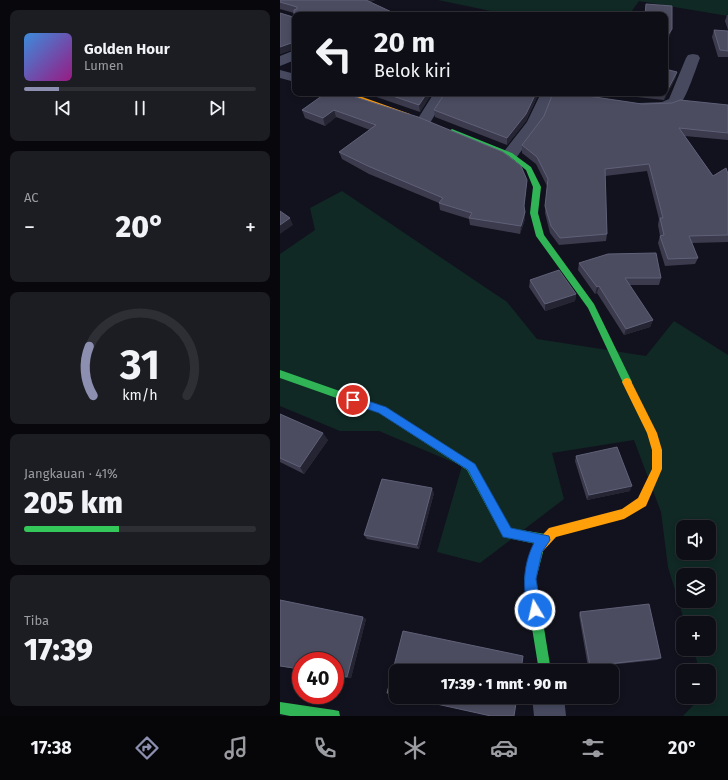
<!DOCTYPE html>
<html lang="id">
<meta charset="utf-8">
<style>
body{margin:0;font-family:"Fira Sans",sans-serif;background:#1c1c23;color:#f1f3f6;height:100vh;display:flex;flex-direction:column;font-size:15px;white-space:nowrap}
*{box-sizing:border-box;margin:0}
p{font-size:13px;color:#9b9ca1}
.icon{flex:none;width:22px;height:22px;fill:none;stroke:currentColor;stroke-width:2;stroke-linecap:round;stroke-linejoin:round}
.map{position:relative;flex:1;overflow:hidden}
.panel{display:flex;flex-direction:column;gap:10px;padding:10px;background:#08080c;width:280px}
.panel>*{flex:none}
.guide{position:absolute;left:12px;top:12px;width:376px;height:84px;border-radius:8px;box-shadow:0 2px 6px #0003,0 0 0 1px #2e2e35;background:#0e0e16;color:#f1f3f6;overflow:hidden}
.buttons{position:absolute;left:396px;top:520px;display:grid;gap:8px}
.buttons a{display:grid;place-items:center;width:40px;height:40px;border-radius:8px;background:#0e0e16;box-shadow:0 2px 6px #0003,0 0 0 1px #2e2e35;font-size:20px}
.speed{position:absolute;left:12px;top:652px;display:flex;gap:8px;font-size:20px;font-weight:700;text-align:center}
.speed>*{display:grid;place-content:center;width:52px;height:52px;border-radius:50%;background:#0e0e16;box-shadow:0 2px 6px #0003,0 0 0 1px #2e2e35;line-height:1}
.speed .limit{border:6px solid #d22;background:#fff;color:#111}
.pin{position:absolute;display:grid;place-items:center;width:34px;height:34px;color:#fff;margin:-17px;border:2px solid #fff;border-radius:50%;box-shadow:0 1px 4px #0007}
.me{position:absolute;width:44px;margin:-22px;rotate:351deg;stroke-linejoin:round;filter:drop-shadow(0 0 3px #0008)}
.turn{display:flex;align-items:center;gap:14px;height:84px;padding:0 16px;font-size:18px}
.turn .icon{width:52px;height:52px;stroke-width:2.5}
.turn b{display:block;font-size:28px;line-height:34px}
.big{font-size:30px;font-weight:800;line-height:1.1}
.panel .tile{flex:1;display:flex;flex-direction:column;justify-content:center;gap:6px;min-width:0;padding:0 14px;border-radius:8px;background:#1c1c23}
.panel .dial{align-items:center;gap:0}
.dial svg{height:104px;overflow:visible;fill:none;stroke:#2e2e35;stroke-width:7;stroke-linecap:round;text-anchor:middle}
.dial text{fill:#f1f3f6;stroke:none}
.song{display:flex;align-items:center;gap:12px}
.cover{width:48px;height:48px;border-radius:6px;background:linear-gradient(135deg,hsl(210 70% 55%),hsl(310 70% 35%))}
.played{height:4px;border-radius:2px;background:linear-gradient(90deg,#8d8fb0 15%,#2e2e35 15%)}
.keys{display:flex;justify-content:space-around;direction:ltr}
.heat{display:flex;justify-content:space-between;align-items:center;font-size:22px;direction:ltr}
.charge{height:6px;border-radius:3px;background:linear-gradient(90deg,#34c759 41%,#2e2e35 0)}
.trip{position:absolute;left:109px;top:664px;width:230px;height:40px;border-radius:8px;background:#0e0e16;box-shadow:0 2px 6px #0003,0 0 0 1px #2e2e35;font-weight:800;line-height:40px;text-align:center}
.menu{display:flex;height:64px;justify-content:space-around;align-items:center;background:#060609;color:#9b9ca1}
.menu .icon{width:28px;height:28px}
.menu .selected{color:#8d8fb0}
.menu b{font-size:18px;color:#f1f3f6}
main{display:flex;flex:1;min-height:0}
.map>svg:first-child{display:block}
</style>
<main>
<section class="panel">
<div class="tile">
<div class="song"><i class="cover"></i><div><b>Golden Hour</b><p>Lumen</p></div></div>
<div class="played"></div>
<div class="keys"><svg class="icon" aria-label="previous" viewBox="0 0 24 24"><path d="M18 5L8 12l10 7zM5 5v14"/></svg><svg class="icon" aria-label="pause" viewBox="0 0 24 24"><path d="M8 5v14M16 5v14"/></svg><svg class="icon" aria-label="next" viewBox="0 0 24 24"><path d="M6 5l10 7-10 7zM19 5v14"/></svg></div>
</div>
<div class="tile"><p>AC</p>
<div class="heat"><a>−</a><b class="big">20°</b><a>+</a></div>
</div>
<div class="tile dial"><svg viewBox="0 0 100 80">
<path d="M14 69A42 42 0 1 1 86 69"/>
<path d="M14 69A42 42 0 0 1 11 31" stroke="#8d8fb0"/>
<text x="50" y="56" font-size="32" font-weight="700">31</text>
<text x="50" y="72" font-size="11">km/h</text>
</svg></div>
<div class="tile"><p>Jangkauan · 41%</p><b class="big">205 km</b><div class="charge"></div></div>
<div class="tile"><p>Tiba</p><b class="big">17:39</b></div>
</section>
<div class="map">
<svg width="448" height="716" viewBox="0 0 448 716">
<rect width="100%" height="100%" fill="#12121e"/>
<!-- green -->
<path fill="#102925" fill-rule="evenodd" d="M158,0H448V16L359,1L349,15H230Z
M62,191L227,302L257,339L366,356L394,321L448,355V716H403L421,697H429V671H420L413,649H429V623H405L388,567L381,512L354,440L272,453L284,499L200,563L157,552L182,466L99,431H60L0,406V254L35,230L30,208ZM403,527H429V553H403ZM403,575H429V601H403Z"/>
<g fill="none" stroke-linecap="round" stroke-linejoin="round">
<!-- street -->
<path fill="#474a5f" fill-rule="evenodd" d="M15,50V60L0,66V56Z
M413,54L418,55L420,58C416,68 407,97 400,104C391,114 371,112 359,109L356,106L359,103L382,102L389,99L406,58L408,55Z
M0,70L15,74V82L0,78Z
M154,93H168L150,123L145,125L140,123L137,120Z
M261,93H275L262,123L236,158L230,159L224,158L222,154L247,122Z
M252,697H284L286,716H254Z"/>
<!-- fast -->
<path fill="#30b455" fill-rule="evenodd" d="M172,129L232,153L251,167L261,187L258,213L264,235L314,304L352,382L350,385L347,386L344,385L308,308L256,236L250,213L253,187L246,170L228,155L170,132L169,131Z
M0,370L105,407L195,464L230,528L265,534L269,536L271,540L269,544L265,546L223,537L187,470L99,413L0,378Z
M257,546L261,548L263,552L256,579L271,671H259L244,579L251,552L253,548Z
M0,702L54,710L59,711L60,716H10L0,714Z"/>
<!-- slow -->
<path fill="#ff9f0a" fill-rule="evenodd" d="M62,93H71L130,114L125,115Z
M347,378L350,379L377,433L382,450V469L366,506L344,519L276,537L263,551L261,556L257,558L253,556L251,552L254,544L269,528L342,509L358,498L372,469V450L367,433L342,382L344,379Z"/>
</g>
<!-- wall -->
<path fill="#3b3b4d" d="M0,0H95L90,2L15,15V56L14,49L0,54L13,17L14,15V13L0,9Z
M447,15H448V30L445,21Z
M434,30L448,31V57H438L432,37Z
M397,72L395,79L384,100L321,93H385Z
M46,93L246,187L244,207L245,212V219L240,234L190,225L189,219L160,210L159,203L89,174L62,159L59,152L90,130L56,117L45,126L25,118L22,110Z
M85,93H152L140,112Z
M165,93H259L246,121L227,145L155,117L154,110Z
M308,96L362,104L448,105V140L405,136L433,176L448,174V242L412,243L418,258L415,264L385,266L378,243L380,236L378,225L379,219L367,171L325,176L327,234L326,241L279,245L270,233L265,213L267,186L256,164L242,153V145L264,116Z
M299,263L381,278L379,285H349L373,320L370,327L344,335L317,293L315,294L298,270Z
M250,280L296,294L295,301L265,311L249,287Z
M0,414L48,440L24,474L0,462Z
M296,456L350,491L307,500L295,461Z
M154,493L139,549L87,539L84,535Z
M0,600L86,619L71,678L55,676V661H21V670L0,666Z
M300,612L381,658L377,660L308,667L299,615Z"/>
<!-- shaded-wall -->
<path fill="#242432" d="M81,0H95L82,5Z
M392,29L390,36L385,44V40Z
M14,42L15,49L0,54V47Z
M397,72L395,79L384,100L386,93Z
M147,93H152L140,112L139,105Z
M256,93H259L246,121L227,145V138Z
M54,110L56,117L45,126L43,118Z
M245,212V219L240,234L241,226Z
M10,218L13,225L0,234V225Z
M319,286L317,293L315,294L317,287Z
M296,294L295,301L265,311V304Z
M373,320L370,327L344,335L346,329Z
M43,433L48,440L24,474L20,467Z
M352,486L350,491L307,500L309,495Z
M152,488L154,493L139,549L137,545Z
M83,617L86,619L71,678L67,677Z"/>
<!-- building -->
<path fill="#4b4c60" stroke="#606179" d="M0,0H86L118,15H15V53H14V42L0,47V13L13,17L14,15V10L17,9V7L0,2Z
M366,4L392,6V29L385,40V15H365Z
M434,30L448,31V51L440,50Z
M385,69L397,72L386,93H384H385Z
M46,93H63L138,117L223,152L241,166L247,180L244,206L245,212L241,226L189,218L192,213L159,203L163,198L88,166L59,152L96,125L54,110L43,118L22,110Z
M104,93H147L139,105Z
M165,93H256L246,114L227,138L154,110Z
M273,93H295L308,96L362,104L392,103L400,100L448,105V133L399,128L433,176L446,168L448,174V235L409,236L418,258L388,259L380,236L384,235L380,218H383L369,164L325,169L327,234L280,238L271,226L265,206L268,179L257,157L242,145L264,116Z
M0,211L10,218L0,225Z
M376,253L381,278H345L373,320L346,329L319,286L317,287L299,263L328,254Z
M279,270L296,294L265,304L250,280Z
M0,414L43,433L20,467L0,458Z
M337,447L352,486L309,495L296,456Z
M102,479L152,488L137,545L84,535Z
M0,600L83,617L67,677L55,675V661H21V669L0,666Z
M369,604L381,658L310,666L300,612Z
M123,631L243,656L241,671H116V695L107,693Z
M125,697H237L234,716H211Z"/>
<!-- route -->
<path fill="#1a73e8" stroke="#114b97" d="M73,396L106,407L195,464L231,528L269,536L270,540L262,552L256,579L261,610L259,614L255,616L251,614C241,592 243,564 254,543L223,537L188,470L99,413L70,403L68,400L70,397Z"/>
</svg>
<div class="buttons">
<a><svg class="icon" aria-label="sound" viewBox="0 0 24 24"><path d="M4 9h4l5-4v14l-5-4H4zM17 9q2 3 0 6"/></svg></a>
<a><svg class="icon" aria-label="layers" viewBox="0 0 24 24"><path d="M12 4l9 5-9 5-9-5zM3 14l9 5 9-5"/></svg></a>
<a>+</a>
<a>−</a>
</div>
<div class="speed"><div class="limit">40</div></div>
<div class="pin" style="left:73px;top:400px;background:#d93025"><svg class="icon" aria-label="arrive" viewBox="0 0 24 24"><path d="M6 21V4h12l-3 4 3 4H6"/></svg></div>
<svg class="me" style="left:255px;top:610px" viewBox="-20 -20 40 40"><circle r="17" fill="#1a73e8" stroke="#fff" stroke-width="3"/><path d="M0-11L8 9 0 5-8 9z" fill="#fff"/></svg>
<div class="trip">17:39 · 1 mnt · 90 m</div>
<div class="guide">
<div class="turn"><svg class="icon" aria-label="left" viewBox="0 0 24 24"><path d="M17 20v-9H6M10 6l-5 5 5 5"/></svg><div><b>20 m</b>Belok kiri</div></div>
</div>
</div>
</main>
<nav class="menu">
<b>17:38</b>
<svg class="icon selected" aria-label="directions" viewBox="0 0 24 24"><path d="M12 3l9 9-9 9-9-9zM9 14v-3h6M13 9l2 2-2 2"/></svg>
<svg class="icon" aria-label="music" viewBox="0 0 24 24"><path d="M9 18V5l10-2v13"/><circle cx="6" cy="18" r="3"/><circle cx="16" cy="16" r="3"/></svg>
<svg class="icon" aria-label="phone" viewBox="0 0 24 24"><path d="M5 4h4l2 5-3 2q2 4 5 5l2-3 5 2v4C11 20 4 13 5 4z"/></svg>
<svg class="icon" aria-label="climate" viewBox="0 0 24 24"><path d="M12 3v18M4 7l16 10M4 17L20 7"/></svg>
<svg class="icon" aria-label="car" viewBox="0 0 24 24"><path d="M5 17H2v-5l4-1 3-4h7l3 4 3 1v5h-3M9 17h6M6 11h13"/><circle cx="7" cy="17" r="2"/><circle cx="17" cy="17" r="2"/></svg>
<svg class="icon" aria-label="filters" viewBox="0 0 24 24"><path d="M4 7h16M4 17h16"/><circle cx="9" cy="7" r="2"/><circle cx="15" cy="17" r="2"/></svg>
<b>20°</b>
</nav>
